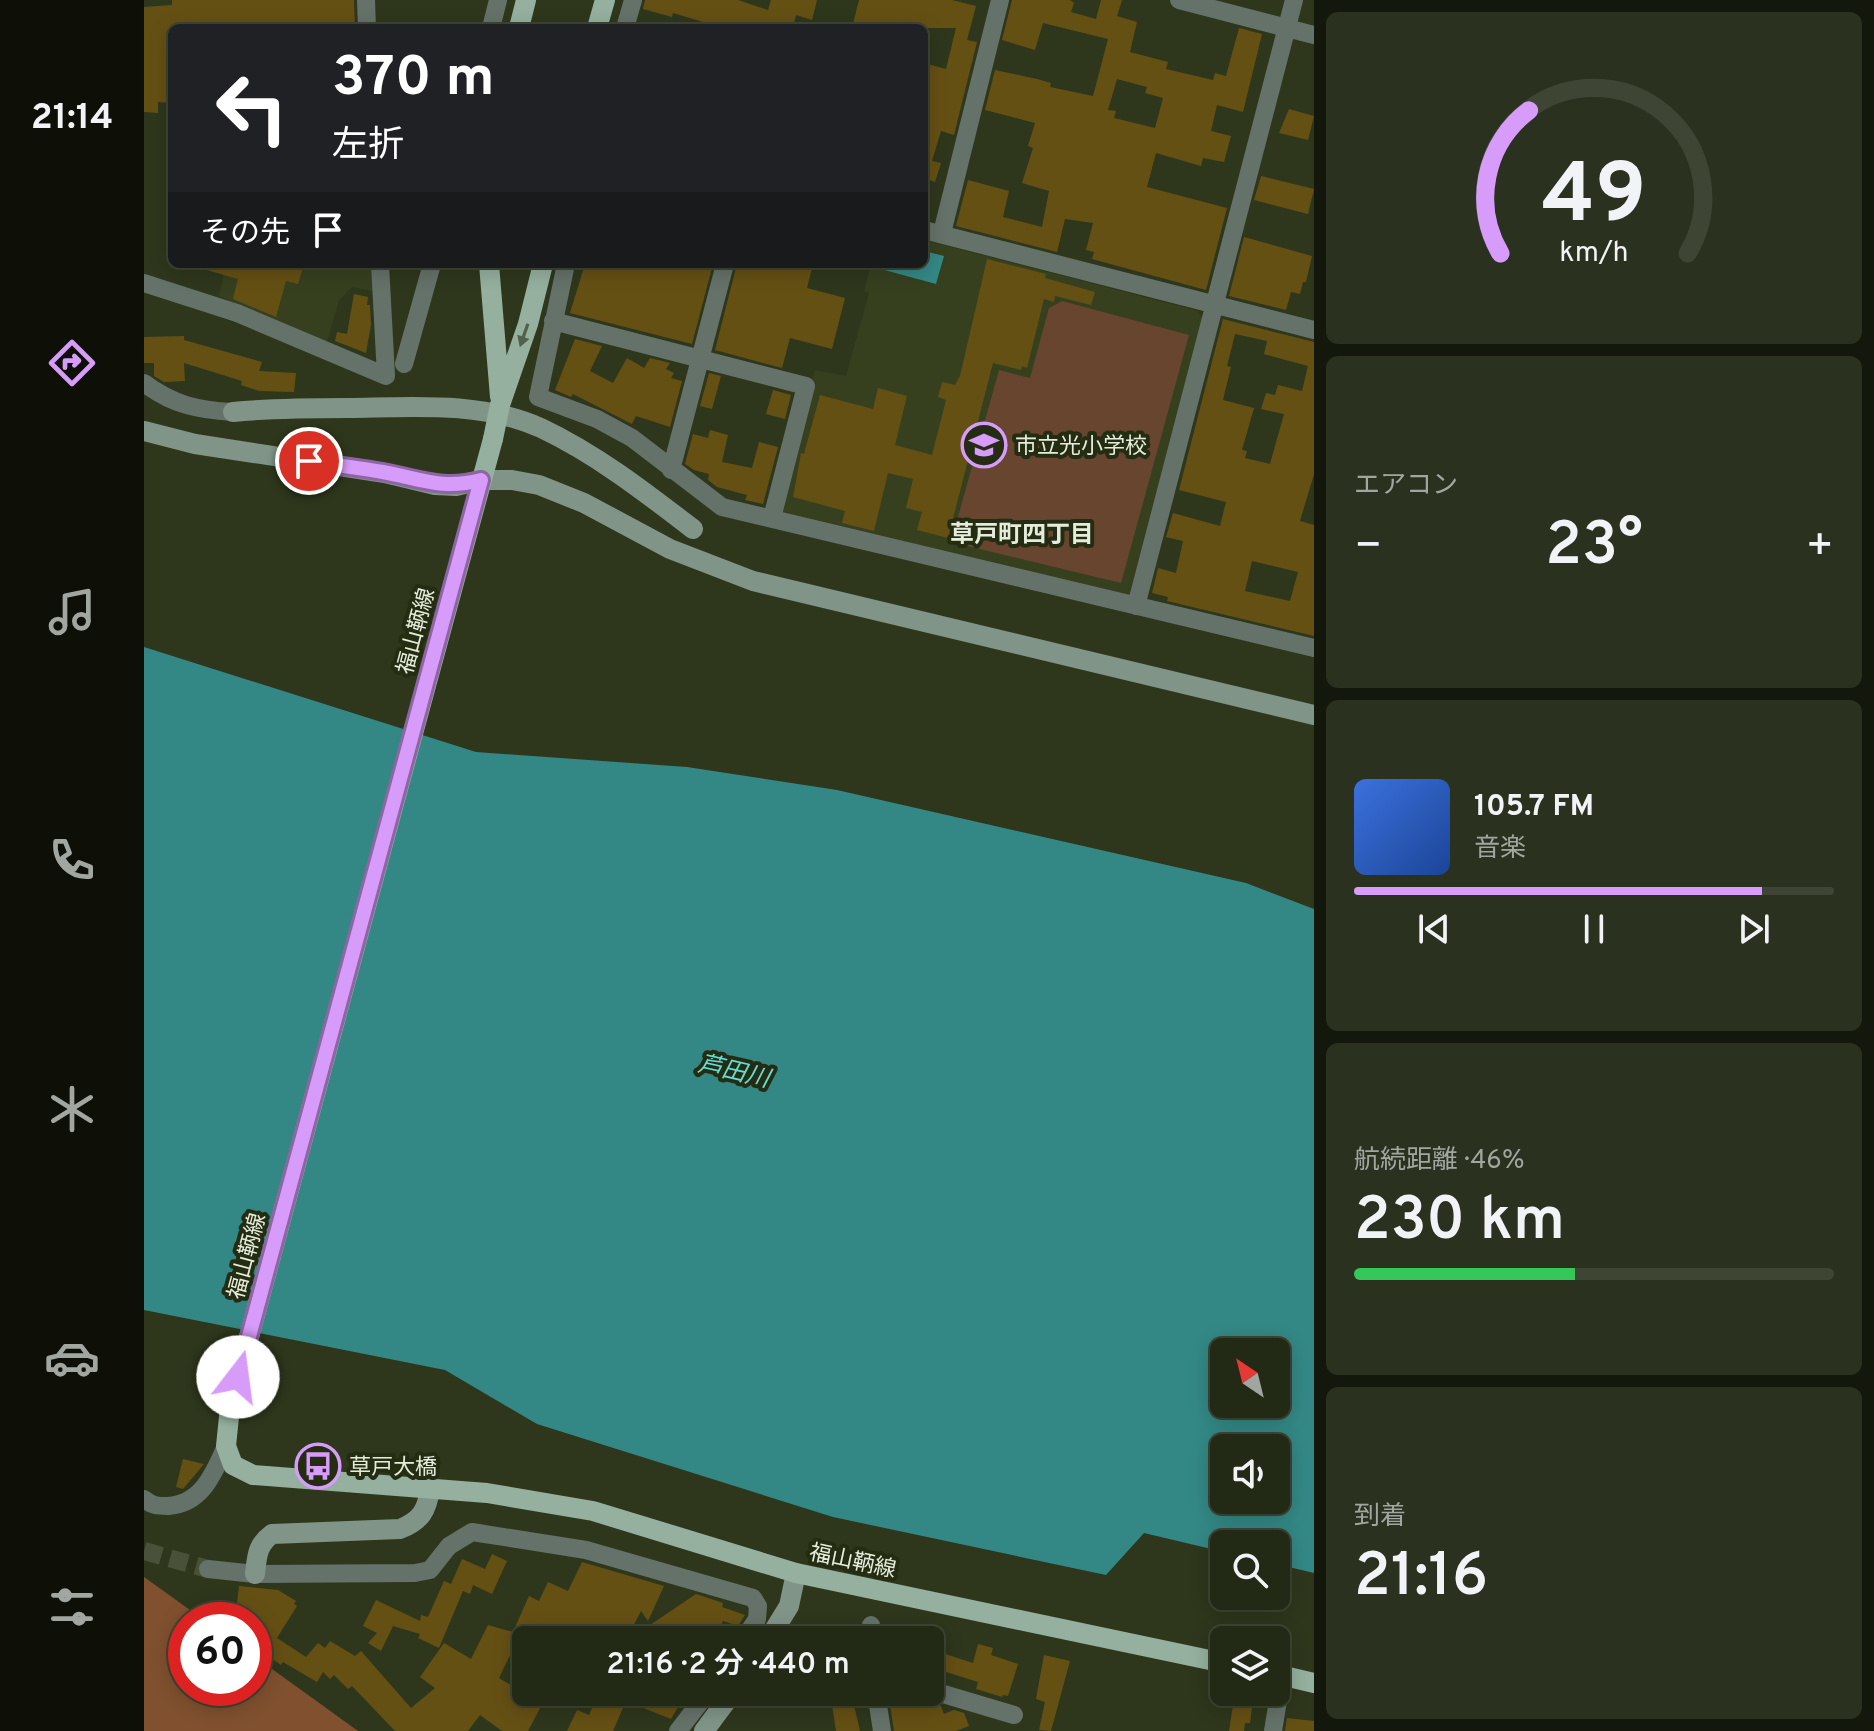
<!DOCTYPE html>
<html lang="ja">
<meta charset="utf-8">
<style>
body{margin:0;font-family:Overpass,"Noto Sans JP",sans-serif;background:#2a311e;color:#f1f3f6;height:100vh;display:flex;flex-direction:column;font-size:30px;white-space:nowrap}
*{box-sizing:border-box;margin:0}
p{font-size:26px;color:#a2a6a0}
.icon{flex:none;width:44px;height:44px;fill:none;stroke:currentColor;stroke-width:2;stroke-linecap:round;stroke-linejoin:round}
.map{position:relative;flex:1;overflow:hidden}
.side{display:flex;flex-direction:column;gap:12px;padding:12px;background:#13170c;width:560px}
.side>*{flex:none}
.guide{position:absolute;left:24px;top:24px;width:760px;height:244px;border-radius:12px;box-shadow:0 4px 20px #0003,0 0 0 2px #3f4534;background:#202124;color:#fff;overflow:hidden}
.needle{width:52px;rotate:325deg}
.buttons{position:absolute;left:1066px;top:1338px;display:grid;gap:16px}
.buttons a{display:grid;place-items:center;width:80px;height:80px;border-radius:12px;background:#222915;box-shadow:0 4px 20px #0003,0 0 0 2px #3f4534;font-size:40px}
.speed{position:absolute;left:24px;top:1602px;display:flex;gap:16px;font-size:40px;font-weight:700;text-align:center}
.speed>*{display:grid;place-content:center;width:104px;height:104px;border-radius:50%;background:#222915;box-shadow:0 4px 20px #0003,0 0 0 2px #3f4534;line-height:1}
.speed .limit{border:12px solid #d22;background:#fff;color:#111}
.pin{position:absolute;display:grid;place-items:center;width:68px;height:68px;color:#fff;margin:-34px;border:4px solid #fff;border-radius:50%;box-shadow:0 2px 8px #0007}
.me{position:absolute;width:88px;margin:-44px;rotate:15deg;stroke-linejoin:round;filter:drop-shadow(0 0 6px #0008)}
.turn{display:flex;align-items:center;gap:28px;height:168px;padding:0 32px;font-size:36px}
.turn .icon{width:104px;height:104px;stroke-width:2.5}
.turn b{display:block;font-size:56px;line-height:68px}
.then{display:flex;align-items:center;height:76px;padding:0 32px;background:#0003;gap:16px;font-size:30px}
.big{font-size:60px;font-weight:600;line-height:1.1}
.side .tile{flex:1;display:flex;flex-direction:column;justify-content:center;gap:12px;min-width:0;padding:0 28px;border-radius:12px;background:#2a311e}
.side .dial{align-items:center;gap:0}
.dial svg{height:208px;overflow:visible;fill:none;stroke:#3f4534;stroke-width:7;stroke-linecap:round;text-anchor:middle}
.dial text{fill:#f1f3f6;stroke:none}
.song{display:flex;align-items:center;gap:24px}
.cover{width:96px;height:96px;border-radius:12px;background:linear-gradient(135deg,hsl(220 70% 55%),hsl(220 70% 35%))}
.played{height:8px;border-radius:4px;background:linear-gradient(90deg,#d79bf9 85%,#3f4534 85%)}
.keys{display:flex;justify-content:space-around;direction:ltr}
.heat{display:flex;justify-content:space-between;align-items:center;font-size:44px;direction:ltr}
.charge{height:12px;border-radius:6px;background:linear-gradient(90deg,#34c759 46%,#3f4534 0)}
.trip{position:absolute;left:368px;top:1626px;width:432px;height:80px;border-radius:12px;background:#222915;box-shadow:0 4px 20px #0003,0 0 0 2px #3f4534;font-weight:600;line-height:80px;text-align:center}
main{display:flex;flex:1;min-height:0}
.dock{display:flex;flex-direction:column;width:144px;justify-content:space-around;align-items:center;background:#0e1008;color:#a2a6a0}
.dock .icon{width:56px;height:56px}
.dock .on{color:#d79bf9}
.dock b{font-size:36px;color:#f1f3f6}
.map>svg:first-child{display:block}
</style>
<main>
<nav class="dock">
<b>21:14</b>
<svg class="icon on" aria-label="directions" viewBox="0 0 24 24"><path d="M12 3l9 9-9 9-9-9zM9 14v-3h6M13 9l2 2-2 2"/></svg>
<svg class="icon" aria-label="music" viewBox="0 0 24 24"><path d="M9 18V5l10-2v13"/><circle cx="6" cy="18" r="3"/><circle cx="16" cy="16" r="3"/></svg>
<svg class="icon" aria-label="phone" viewBox="0 0 24 24"><path d="M5 4h4l2 5-3 2q2 4 5 5l2-3 5 2v4C11 20 4 13 5 4z"/></svg>
<svg class="icon" aria-label="climate" viewBox="0 0 24 24"><path d="M12 3v18M4 7l16 10M4 17L20 7"/></svg>
<svg class="icon" aria-label="car" viewBox="0 0 24 24"><path d="M5 17H2v-5l4-1 3-4h7l3 4 3 1v5h-3M9 17h6M6 11h13"/><circle cx="7" cy="17" r="2"/><circle cx="17" cy="17" r="2"/></svg>
<svg class="icon" aria-label="filters" viewBox="0 0 24 24"><path d="M4 7h16M4 17h16"/><circle cx="9" cy="7" r="2"/><circle cx="15" cy="17" r="2"/></svg>
</nav>
<div class="map">
<svg width="1170" height="1731" viewBox="0 0 1170 1731">
<rect width="100%" height="100%" fill="#2e371c"/>
<!-- built -->
<path fill="#36401f" d="M780,240L1054,311L1060,320L991,591L983,598L633,514L671,370L702,376L725,293L720,291L727,264H780Z
M82,264H230L233,292L208,287L195,300L182,345L75,296Z"/>
<!-- green -->
<path fill="#67452e" d="M918,301L1045,335L977,583L807,542L855,370L886,378L905,308Z"/>
<!-- forest -->
<path fill="#81512f" d="M0,1577L60,1620H42V1688H110V1656L214,1731H0Z"/>
<!-- water -->
<path fill="#338885" fill-rule="evenodd" d="M780,251L800,256L792,284L733,268L734,264H780Z
M0,647L332,752L543,767L693,790L1102,883L1170,909V1573L1132,1564V1544H1080V1552L1000,1533L962,1575L689,1517L393,1424L301,1370L0,1310ZM1080,1352H1132V1404H1080ZM1080,1448H1132V1500H1080Z"/>
<!-- building -->
<path fill="#655014" fill-rule="evenodd" d="M28,0H210L211,28H28V103L14,102V113L0,112V7L28,5Z
M501,0H594L624,10L627,0H673L668,20L652,15L649,28H579L529,13L528,17L499,9Z
M715,0H808L832,6L823,40L833,42L810,135L797,131L788,161L797,163L791,182L780,178V63L802,69L812,28H708Z
M868,0H926L930,3L927,12L952,19L957,0H978L973,16L993,22L986,52L1024,62L1022,69L1069,80L1071,73L1082,76L1095,28L1118,34L1099,112L1073,105L1067,131L1087,136L1080,162L1059,158L1057,166L1012,153L1003,187L1083,208L1062,290L948,259L950,252L942,250L949,223L921,219L913,252L812,226L824,180L865,191L859,217L898,227L905,191L878,183L889,148L884,146L891,123L841,110L851,70L893,79L907,83L906,87L949,96L964,39L899,23L891,50L858,40ZM973,79L1003,87L1001,93L1019,98L1011,128L970,118L972,111L964,110Z
M1145,109L1170,116L1164,140L1135,133Z
M1117,176L1170,189L1164,214L1110,200Z
M1100,237L1168,256L1162,282H1159L1156,294L1147,292L1142,310L1085,296Z
M843,259L902,274L901,278L951,292L947,305L911,296L910,302L900,299L883,368L878,366L877,370L849,363L804,538L773,530L778,512L762,508L769,479L744,473L730,531L698,523L701,511L649,497L657,453L660,454L676,395L729,409L734,388L763,396L751,445L788,455L802,400L794,397L798,382L811,385L816,376Z
M57,264H160L154,284L142,281L132,317L89,299L94,279L56,268Z
M441,264H523L538,268L539,264H569L548,344L426,313Z
M593,264H669L663,288L701,298L688,349L646,338L638,368L571,350Z
M210,294L224,297L223,305H226L227,325L222,353L191,341L193,332L203,334Z
M1079,319L1170,342V474L1156,521L1170,525V636L1023,601L1024,597L1008,593L1014,568L1032,573L1039,541L1022,537L1029,513L1076,526L1082,502L1035,490ZM1091,334L1123,341L1120,354L1164,366L1158,391L1134,385L1131,395L1122,393L1117,409L1140,414L1126,464L1101,458L1103,451L1098,450L1110,408L1079,400L1087,367L1083,366ZM1108,561L1154,572L1146,601L1101,591Z
M40,336V340L118,362L115,371L152,373L150,392L115,391L97,385L98,381L40,363L41,381L20,382L10,376V363H0V337Z
M431,339L458,346L446,371L469,383L483,358L500,368L506,358L526,363L522,369L530,373L527,378L538,381L526,427L492,416L488,424L429,394L427,397L411,390Z
M565,373L577,376L568,409L556,406Z
M629,390L647,395L641,419L622,414Z
M566,430L584,435L578,462L608,468L615,442L634,447L619,504L601,500L603,495L573,487L564,480L565,474L550,470L541,464L549,434L564,438Z
M39,1459L60,1464L39,1489L32,1487Z
M348,1554L363,1561L348,1594L329,1585L326,1594L319,1591L295,1648L274,1638L276,1634L249,1626L237,1651L224,1643L233,1633L219,1626L232,1600L276,1621L277,1615L284,1617L300,1581L307,1584L318,1559L341,1569Z
M438,1562L520,1586L504,1621L497,1611L482,1640H432L399,1624L393,1640H382V1647L375,1644L373,1649L370,1647L355,1678L379,1692H397L395,1696L401,1699L384,1731H358L336,1715L324,1731H251L208,1686L204,1689L190,1675L186,1679L179,1672L173,1682L139,1662L137,1665L110,1647V1620H91L95,1586L134,1590L152,1601L150,1604L153,1606L133,1638L162,1657L174,1643L181,1648L186,1641L211,1656L217,1651L267,1708L291,1688L276,1677L300,1643L327,1659L344,1625L369,1632L385,1596L395,1601L404,1582L424,1591Z
M552,1594L579,1603L578,1607L601,1615L594,1626L579,1621L575,1632L571,1630L567,1640H517L506,1625Z
M834,1644L849,1648L847,1655L874,1664L864,1696L859,1695L858,1697L832,1689L834,1682L786,1667V1649L829,1663Z
M900,1655L926,1661L907,1731L895,1730L901,1702L892,1699Z
M455,1692H510L521,1697L523,1692H543L527,1719L482,1701L469,1731H423L433,1710L445,1715Z
M686,1692H707L716,1731H692Z
M754,1696L756,1706L777,1697L797,1706L800,1714L810,1710L820,1713L825,1726L812,1731H750L745,1698Z
M1089,1705L1108,1708L1106,1723H1101L1100,1731H1085Z
M1143,1718L1170,1721V1731H1141Z"/>
<g fill="none" stroke-linecap="round" stroke-linejoin="round">
<!-- street-tunnel -->
<path stroke="#495239" stroke-width="18" stroke-dasharray="18 9" stroke-linecap="butt" d="M0,1551L64,1569"/>
<!-- street -->
<path stroke="#657269" stroke-width="18" d="M222,0L223,28
M1035,0L1170,35
M347,28L354,0
M481,28L489,0
M780,230L1170,330
M798,233L856,0
M422,264L394,397L453,419L488,438L578,507L1170,648
M0,283L93,313L242,376L236,264
M409,321L662,386L628,518
M260,364L288,264
M0,383C29,405 54,410 89,412
M527,470L581,264
M992,606L1150,0
M0,1499C9,1506 13,1506 24,1506C58,1504 70,1473 82,1446
M64,1569L111,1574L271,1573L286,1570L305,1546L328,1532L442,1550L609,1598L614,1606L613,1619L599,1640
M727,1625V1640
M786,1690L870,1715
M732,1692L738,1731
M534,1731L564,1692
M1129,1731L1138,1676"/>
<!-- secondary -->
<path stroke="#809588" stroke-width="20" d="M89,412C128,408 166,408 205,408C268,407 337,401 397,428C452,454 501,492 549,529
M0,431L51,444L241,473L291,485L312,486L337,480H368L395,485L440,503L526,549L609,581L1170,715
M111,1574C113,1556 113,1545 128,1534L256,1529C277,1521 283,1510 286,1489
M624,1640L645,1606L652,1573
M560,1731L589,1692"/>
<!-- primary -->
<path stroke="#95b09f" stroke-width="20" d="M375,28L382,0
M453,28L461,0
M345,264L356,397
M356,405L384,324L399,264
M349,439L86,1407L82,1446L89,1465L109,1475L343,1493L449,1511L652,1573L1080,1663
M1132,1674L1170,1683"/>
<!-- primary-bridge -->
<path stroke="#95b09f" stroke-width="20" d="M349,439L356,405"/>
</g>
<!-- one-way arrows -->
<defs><path id="oneway-solid" d="M-6-.8H1V-3.2L6.5 0L1 3.2V.8H-6Z" transform="scale(2)"/></defs>
<use fill="#51614a" href="#oneway-solid" transform="translate(380 335) rotate(109)"/>
<g fill="none" stroke-linecap="round" stroke-linejoin="round">
<!-- route casing -->
<g stroke="#8c65a2" stroke-width="20">
<path id="route" d="M94,1377L337,480C298,490 277,479 239,472C215,468 190,465 165,461"/>
</g>
<!-- route -->
<use href="#route" stroke="#d79bf9" stroke-width="14"/>
</g>
<!-- icons -->
<defs>
<g id="school-ring" transform="scale(2.3)"><circle r="9.5" fill="#242c12" stroke="#d79bf9" stroke-width="1.5"/><path d="M0-5L7-2L0 1L-7-2ZM-4 1L0 2.5L4 1V4Q0 6-4 4Z" fill="#d79bf9"/></g>
<g id="bus-ring" transform="scale(2.3)"><circle r="9.5" fill="#242c12" stroke="#d79bf9" stroke-width="1.5"/><path d="M-5-6H5V4H4V6H2V4H-2V6H-4V4H-5ZM-3.5-4V0h7V-4ZM-3.5 1.2v1.5H-2V1.2ZM2 1.2v1.5H3.5V1.2Z" fill="#d79bf9"/></g>
</defs>
<g fill-rule="evenodd">
<use href="#school-ring" x="840" y="445"/>
<use href="#bus-ring" x="174" y="1466"/>
</g>
<g text-anchor="middle" stroke-width="8" stroke-linejoin="round" paint-order="stroke">
<!-- poi labels -->
<g font-size="22" fill="#e5ecdb" stroke="#242c12" text-anchor="start">
<text x="871" y="453">市立光小学校</text>
<text x="205" y="1474">草戸大橋</text>
</g>
<!-- street labels -->
<g font-size="22" fill="#e5ecdb" stroke="#242c12">
<text transform="translate(271 631) rotate(-75)" y="8">福山鞆線</text>
<text transform="translate(102 1256) rotate(-75)" y="8">福山鞆線</text>
<text transform="translate(709 1560) rotate(12)" y="8">福山鞆線</text>
</g>
<!-- neighbourhood labels -->
<g font-size="24" font-weight="bold" fill="#e5ecdb" stroke="#242c12">
<text x="878" y="542">草戸町四丁目</text>
</g>
<!-- water labels -->
<g font-size="24" font-style="italic" fill="#62ded9" stroke="#242c12">
<text transform="translate(590 1071) rotate(13)" y="8">芦田川</text>
</g>
</g>
</svg>
<div class="buttons">
<a><svg class="needle" viewBox="-14 -14 28 28"><path d="M0-13l5 13h-10z" fill="#e53935"/><path d="M0 13l5-13h-10z" fill="#a2a6a0"/></svg></a>
<a><svg class="icon" aria-label="sound" viewBox="0 0 24 24"><path d="M4 9h4l5-4v14l-5-4H4zM17 9q2 3 0 6"/></svg></a>
<a><svg class="icon" aria-label="search" viewBox="0 0 24 24"><circle cx="10" cy="10" r="6"/><path d="M15 15l6 6"/></svg></a>
<a><svg class="icon" aria-label="layers" viewBox="0 0 24 24"><path d="M12 4l9 5-9 5-9-5zM3 14l9 5 9-5"/></svg></a>
</div>
<div class="speed"><div class="limit">60</div></div>
<div class="pin" style="left:165px;top:461px;background:#d93025"><svg class="icon" aria-label="arrive" viewBox="0 0 24 24"><path d="M6 21V4h12l-3 4 3 4H6"/></svg></div>
<svg class="me" style="left:94px;top:1377px" viewBox="-20 -20 40 40"><circle r="19" fill="#fff"/><path d="M0-13L10 11 0 6-10 11z" fill="#d79bf9"/></svg>
<div class="trip">21:16 · 2 分 · 440 m</div>
<div class="guide">
<div class="turn"><svg class="icon" aria-label="left" viewBox="0 0 24 24"><path d="M17 20v-9H6M10 6l-5 5 5 5"/></svg><div><b>370 m</b>左折</div></div>
<div class="then">その先<svg class="icon" aria-label="arrive" viewBox="0 0 24 24"><path d="M6 21V4h12l-3 4 3 4H6"/></svg></div>
</div>
</div>
<section class="side">
<div class="tile dial"><svg viewBox="0 0 100 80">
<path d="M14 69A42 42 0 1 1 86 69"/>
<path d="M14 69A42 42 0 0 1 25 14" stroke="#d79bf9"/>
<text x="50" y="56" font-size="32" font-weight="700">49</text>
<text x="50" y="72" font-size="11">km/h</text>
</svg></div>
<div class="tile"><p>エアコン</p>
<div class="heat"><a>−</a><b class="big">23°</b><a>+</a></div>
</div>
<div class="tile">
<div class="song"><i class="cover"></i><div><b>105.7 FM</b><p>音楽</p></div></div>
<div class="played"></div>
<div class="keys"><svg class="icon" aria-label="previous" viewBox="0 0 24 24"><path d="M18 5L8 12l10 7zM5 5v14"/></svg><svg class="icon" aria-label="pause" viewBox="0 0 24 24"><path d="M8 5v14M16 5v14"/></svg><svg class="icon" aria-label="next" viewBox="0 0 24 24"><path d="M6 5l10 7-10 7zM19 5v14"/></svg></div>
</div>
<div class="tile"><p>航続距離 · 46%</p><b class="big">230 km</b><div class="charge"></div></div>
<div class="tile"><p>到着</p><b class="big">21:16</b></div>
</section>
</main>
